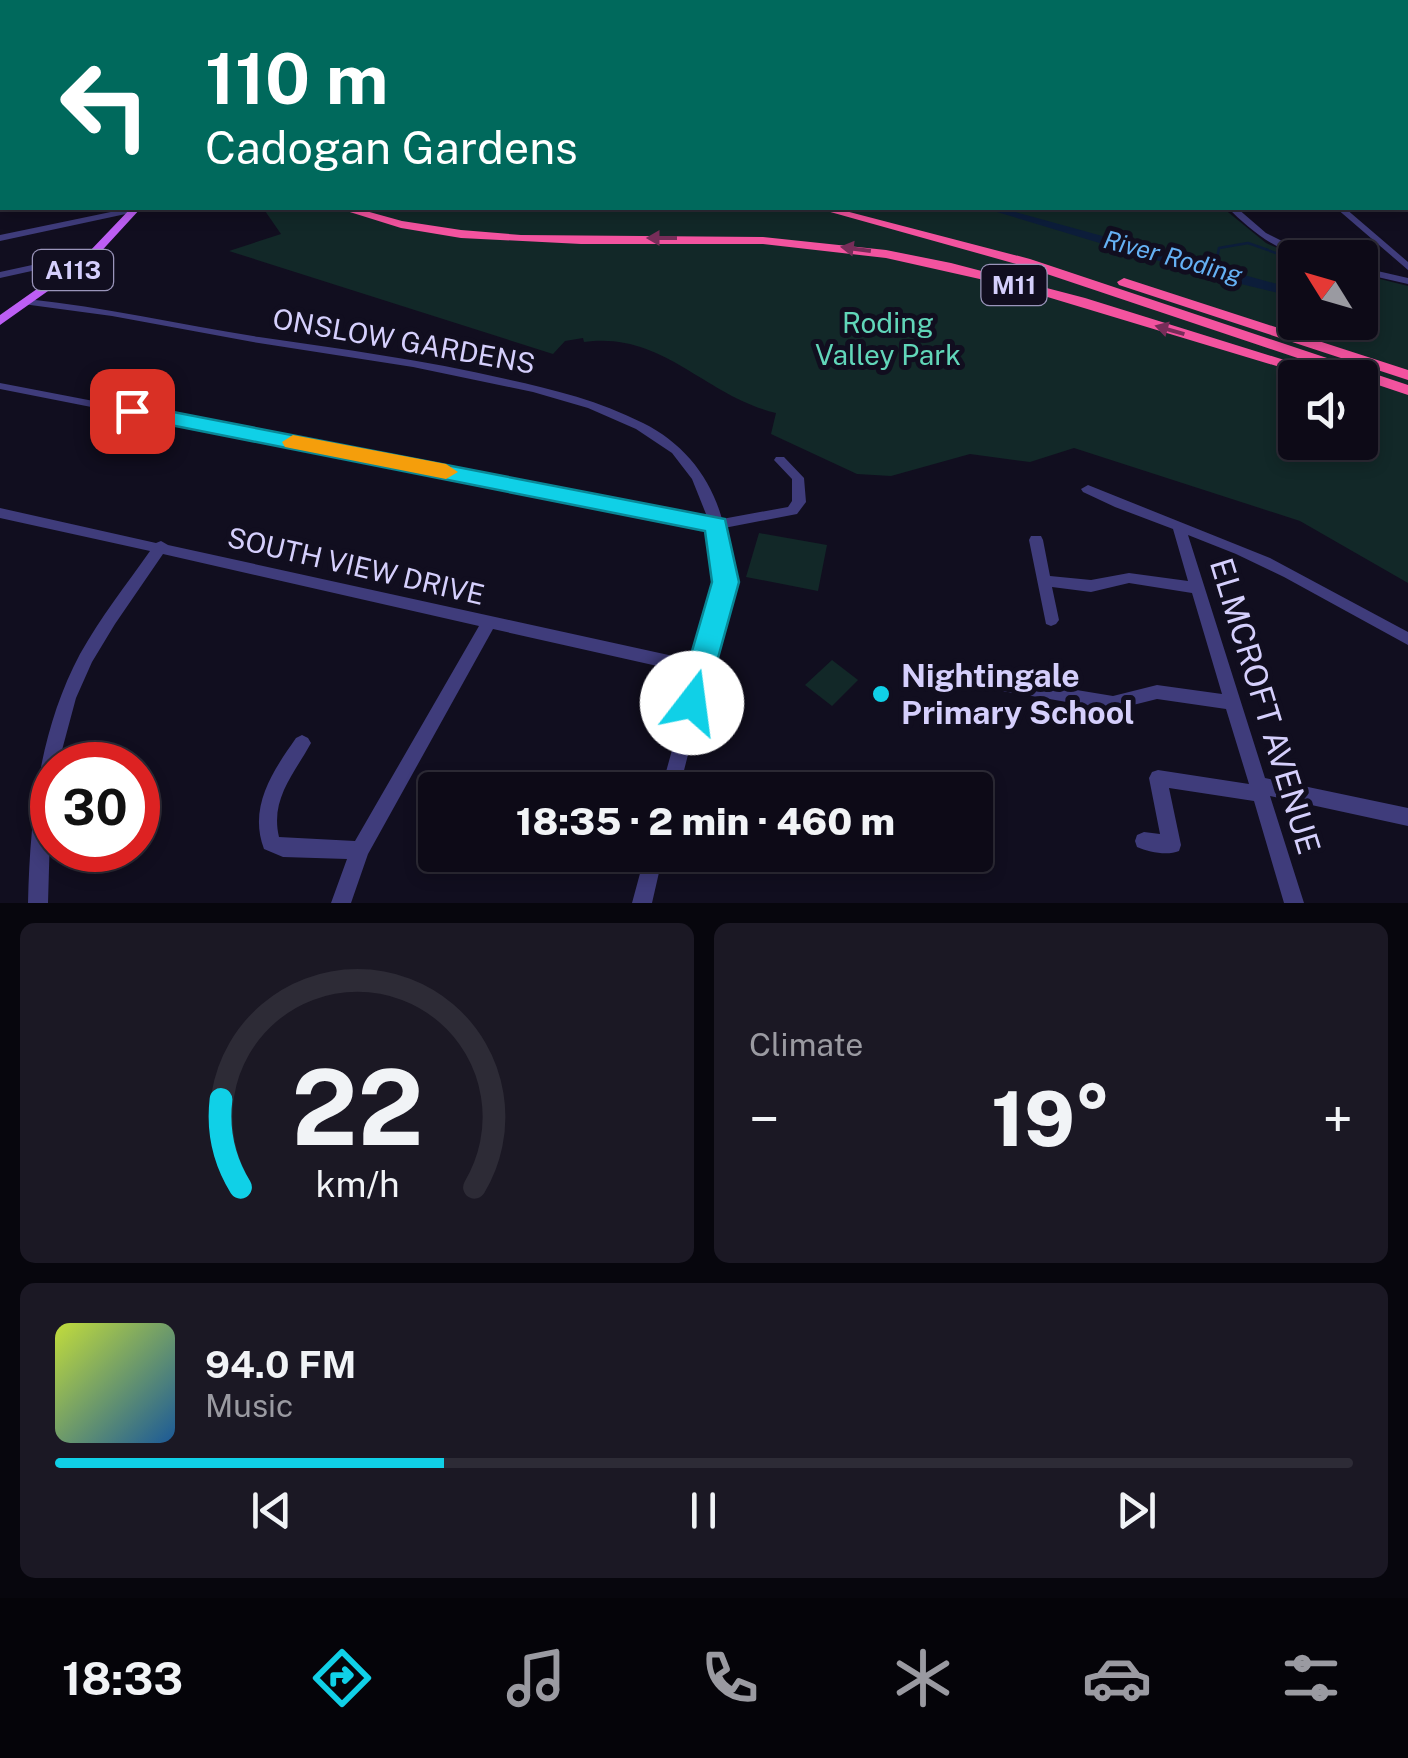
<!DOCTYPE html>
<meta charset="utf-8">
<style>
body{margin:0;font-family:"Public Sans",sans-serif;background:#1b1824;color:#f1f3f6;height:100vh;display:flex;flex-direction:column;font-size:38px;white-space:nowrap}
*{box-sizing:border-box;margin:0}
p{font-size:32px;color:#9a9aa1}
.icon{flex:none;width:55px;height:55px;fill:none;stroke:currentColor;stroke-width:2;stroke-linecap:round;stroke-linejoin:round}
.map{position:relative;height:903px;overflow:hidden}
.side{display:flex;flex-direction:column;gap:20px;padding:20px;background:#07060d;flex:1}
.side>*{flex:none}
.top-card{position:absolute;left:0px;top:0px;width:1410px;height:210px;box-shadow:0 5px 15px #0003,0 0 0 2px #2d2b36;background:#00695c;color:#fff;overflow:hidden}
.needle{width:65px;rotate:307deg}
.tools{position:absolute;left:1278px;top:240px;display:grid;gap:20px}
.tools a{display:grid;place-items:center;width:100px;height:100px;border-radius:10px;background:#0d0a17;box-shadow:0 5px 15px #0003,0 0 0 2px #2d2b36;font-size:50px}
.speed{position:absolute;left:30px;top:742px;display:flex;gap:20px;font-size:50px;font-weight:700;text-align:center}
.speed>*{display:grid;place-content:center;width:130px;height:130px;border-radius:50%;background:#0d0a17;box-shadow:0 5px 15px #0003,0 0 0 2px #2d2b36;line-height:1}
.speed .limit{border:15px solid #d22;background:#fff;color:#111}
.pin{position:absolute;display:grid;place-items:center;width:85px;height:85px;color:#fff;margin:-42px;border-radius:20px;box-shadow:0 5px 15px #0006}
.me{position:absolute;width:110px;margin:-55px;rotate:15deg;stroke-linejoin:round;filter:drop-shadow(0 0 8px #0008)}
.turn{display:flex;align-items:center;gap:35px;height:210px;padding:0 40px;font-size:45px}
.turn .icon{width:130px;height:130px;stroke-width:2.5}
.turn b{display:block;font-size:70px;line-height:85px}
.big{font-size:75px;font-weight:800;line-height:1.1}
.side .tile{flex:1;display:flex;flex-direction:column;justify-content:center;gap:15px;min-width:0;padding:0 35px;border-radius:15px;background:#1b1824}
.side .dial{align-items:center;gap:0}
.dial svg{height:260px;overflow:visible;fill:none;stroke:#2d2b36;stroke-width:7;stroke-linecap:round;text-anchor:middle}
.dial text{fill:#f1f3f6;stroke:none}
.song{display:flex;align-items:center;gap:30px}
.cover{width:120px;height:120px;border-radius:15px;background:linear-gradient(135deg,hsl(70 70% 55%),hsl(210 70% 35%))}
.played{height:10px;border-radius:5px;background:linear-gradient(90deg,#10d0e7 30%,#2d2b36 30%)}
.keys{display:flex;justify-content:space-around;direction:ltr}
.heat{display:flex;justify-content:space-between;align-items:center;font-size:55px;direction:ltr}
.side .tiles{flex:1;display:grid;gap:20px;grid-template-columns:1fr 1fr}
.tile:last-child{grid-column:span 2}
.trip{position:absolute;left:418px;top:772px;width:575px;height:100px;border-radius:10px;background:#0d0a17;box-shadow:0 5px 15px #0003,0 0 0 2px #2d2b36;font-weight:800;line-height:100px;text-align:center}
.menu{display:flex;height:160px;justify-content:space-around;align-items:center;background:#050409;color:#9a9aa1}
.menu .icon{width:70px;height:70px}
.menu .current{color:#10d0e7}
.menu b{font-size:45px;color:#f1f3f6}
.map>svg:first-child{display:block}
</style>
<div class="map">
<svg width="1408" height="903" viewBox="0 0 1408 903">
<rect width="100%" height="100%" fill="#110e1f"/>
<!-- green -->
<path fill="#122828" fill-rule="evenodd" d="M263,208H1223L1266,243L1298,257L1295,322H1360V274L1408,286V583L1300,521L1074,448L1030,462L970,454L891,476L857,474L771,434L776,413C703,395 663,331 584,342L583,338L565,341L553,354L229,251L281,234ZM1295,378H1360V442H1295Z
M759,533L827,545L818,591L746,577Z
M832,660L858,680L832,706L805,685Z"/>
<!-- water -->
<path fill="#0c1d3a" d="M984,208H1001L1295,289V297L1212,277Z"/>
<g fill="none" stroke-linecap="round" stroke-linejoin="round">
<!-- stream -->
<path stroke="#0c1d3a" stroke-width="2.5" d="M1270,251L1295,260
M1217,258L1219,248L1248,243L1268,250"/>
<!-- river -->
<path fill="#0c1d3a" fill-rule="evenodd" d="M139,0H149V2H140Z"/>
<!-- minor -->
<path fill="#3f3c7b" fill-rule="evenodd" d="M377,0H383L385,2H380Z
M452,0H458L460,2H455Z
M1318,0H1324V2H1319Z
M0,20H2V24H0Z
M0,32H2V36H0Z
M0,158H2V163H0Z
M130,208L139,209L135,212L0,241V235Z
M1228,208H1237L1266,233L1316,258C1284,258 1250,230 1228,208Z
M1336,208H1345L1408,262V270Z
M92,252L97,255L95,257L0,278V272Z
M1360,267L1408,278V284L1360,273Z
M27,299C105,307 182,325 259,337C342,349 424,360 506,379C552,389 600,401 643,423C683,443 710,476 722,519L788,507L792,501V479L774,460L776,457H784L804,478L806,502L797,514L724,528L732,582L679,790H661L693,674L493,629L368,854L351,903H331L347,859L283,857L264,849C248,807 273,771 296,738L302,735L308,738L311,743C294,774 270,799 279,837L355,841L479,626L163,554L115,624L92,662L76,698L58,765H52L48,903H28C30,818 39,731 80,654C100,618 126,585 150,551L0,518V508L156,543L161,541L168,545L696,661L718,582L711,529L0,389V383L708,519L692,479L672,453L636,429L588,408L533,392L413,367L253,342L112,316L23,304L22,302Z
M1088,485L1270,558L1408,632V645L1284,577L1236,554L1188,535L1265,778L1408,808V826L1270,796L1304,903H1284L1254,801L1169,788L1181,845L1179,851C1167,856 1149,852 1137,847L1135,841L1137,835L1144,832L1160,834L1149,778L1152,772L1158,770L1249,784L1226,709L1157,699L1113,710L985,688L983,683L985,678L991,676L1113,696L1157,685L1222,694L1192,593L1129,583L1091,592L1052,587L1059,620L1056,624L1051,626L1046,624L1029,540L1031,536H1041L1043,540L1050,576L1091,580L1129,573L1188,581L1173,529L1115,507L1083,492L1081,489Z
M645,855H663L652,903H632Z"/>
<!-- major -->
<path fill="#bd5ef4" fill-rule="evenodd" d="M112,0H119L120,2H114Z
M131,208H141L96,257L0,325V315L88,253Z"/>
<!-- highway -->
<path fill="#f3539f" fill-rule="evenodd" d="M2,101V107L0,108V102Z
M337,208H355L402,221L461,230L521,235L763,237L886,250L951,263L1085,298L1342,378H1316L1011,286L886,258L763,244H581L461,238L401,228Z
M816,208H834L1030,259L1408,385V395L1020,265Z
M1124,278L1408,370V380L1119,285L1117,282Z"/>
</g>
<!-- wall -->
<path fill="#2f284c" d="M1107,0H1156V2H1109Z
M1214,0H1286L1285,2H1209Z"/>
<!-- shaded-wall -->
<path fill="#1c1632" d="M749,0H763V2H744Z"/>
<!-- building -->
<path fill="#413a5f" stroke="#585178" stroke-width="2.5" d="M700,0H749L744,2H677Z
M1214,0H1241L1240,2H1209Z"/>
<!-- one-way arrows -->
<defs><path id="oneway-solid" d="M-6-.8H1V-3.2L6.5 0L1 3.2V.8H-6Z" transform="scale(2.5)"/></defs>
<g fill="#772d59">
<use href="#oneway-solid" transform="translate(662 238) rotate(180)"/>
<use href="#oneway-solid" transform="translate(856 249) rotate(-172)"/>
<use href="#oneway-solid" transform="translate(1170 330) rotate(-164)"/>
</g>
<!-- route -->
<path fill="#10d0e7" stroke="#0a8796" stroke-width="2.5" d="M132,404L725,519L739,582L703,712L692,716L682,712L677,703L712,582L705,531L125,416V406Z"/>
<!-- slow -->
<path fill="#f59e0b" d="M293,435L446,464L458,472L446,479L285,447L282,442Z"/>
<!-- markers -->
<circle fill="#10d0e7" stroke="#110e1f" stroke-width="4" cx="881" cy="694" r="10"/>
<g text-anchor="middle" stroke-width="10" stroke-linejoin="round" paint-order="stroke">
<!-- far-water labels -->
<g font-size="25" font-style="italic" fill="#65b1f4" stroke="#110e1f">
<text transform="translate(1173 257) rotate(15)" y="9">River Roding</text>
</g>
<!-- shield labels -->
<g fill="#110e1f" stroke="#9a95ba" stroke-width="2.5">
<rect x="33" y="250" width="80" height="40" rx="8"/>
<rect x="981.5" y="265" width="65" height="40" rx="8"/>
</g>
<g font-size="25" font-weight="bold" fill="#d5cffc">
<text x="73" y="279">A113</text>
<text x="1014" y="294">M11</text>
</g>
<!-- park labels -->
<g font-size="28" fill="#61d6b9" stroke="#110e1f">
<text x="888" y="333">Roding<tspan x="888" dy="32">Valley Park</tspan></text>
</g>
<!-- street labels -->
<g font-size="28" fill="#d5cffc" stroke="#110e1f">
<text transform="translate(404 341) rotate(10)" y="10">ONSLOW GARDENS</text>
<text transform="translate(356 566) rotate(13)" y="10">SOUTH VIEW DRIVE</text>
</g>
<!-- near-poi labels -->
<g font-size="32" font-weight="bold" fill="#d5cffc" stroke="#110e1f" text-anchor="start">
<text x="901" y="687">Nightingale<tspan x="901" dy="37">Primary School</tspan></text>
</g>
<!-- near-street labels -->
<g font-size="32" fill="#d5cffc" stroke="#110e1f">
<text transform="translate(1265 706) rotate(73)" y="11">ELMCROFT AVENUE</text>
</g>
</g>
</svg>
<div class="tools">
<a><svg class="needle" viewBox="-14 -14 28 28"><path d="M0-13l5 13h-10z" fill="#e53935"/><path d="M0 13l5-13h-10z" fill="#9a9aa1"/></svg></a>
<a><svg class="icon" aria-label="sound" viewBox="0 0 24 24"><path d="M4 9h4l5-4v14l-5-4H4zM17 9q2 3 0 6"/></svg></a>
</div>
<div class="speed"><div class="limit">30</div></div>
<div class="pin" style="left:132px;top:411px;background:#d93025"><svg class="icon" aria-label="arrive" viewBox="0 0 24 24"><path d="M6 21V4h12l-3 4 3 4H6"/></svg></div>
<svg class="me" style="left:692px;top:703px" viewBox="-20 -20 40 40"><circle r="19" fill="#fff"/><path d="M0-13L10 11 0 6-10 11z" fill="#10d0e7"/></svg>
<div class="trip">18:35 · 2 min · 460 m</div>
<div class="top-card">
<div class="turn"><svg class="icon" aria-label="left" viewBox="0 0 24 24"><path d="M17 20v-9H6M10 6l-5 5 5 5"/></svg><div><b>110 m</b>Cadogan Gardens</div></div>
</div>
</div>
<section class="side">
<div class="tiles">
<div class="tile dial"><svg viewBox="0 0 100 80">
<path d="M14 69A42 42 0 1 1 86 69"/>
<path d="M14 69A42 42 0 0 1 8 42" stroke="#10d0e7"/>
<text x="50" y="56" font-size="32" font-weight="700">22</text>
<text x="50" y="72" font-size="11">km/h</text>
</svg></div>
<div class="tile"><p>Climate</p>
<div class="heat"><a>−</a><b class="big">19°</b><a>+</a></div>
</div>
<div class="tile">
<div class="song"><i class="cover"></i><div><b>94.0 FM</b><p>Music</p></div></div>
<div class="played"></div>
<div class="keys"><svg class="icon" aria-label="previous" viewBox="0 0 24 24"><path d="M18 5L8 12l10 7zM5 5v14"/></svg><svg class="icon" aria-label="pause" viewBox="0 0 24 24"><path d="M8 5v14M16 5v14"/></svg><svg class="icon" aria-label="next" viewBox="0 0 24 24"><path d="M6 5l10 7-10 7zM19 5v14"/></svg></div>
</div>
</div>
</section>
<nav class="menu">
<b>18:33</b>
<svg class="icon current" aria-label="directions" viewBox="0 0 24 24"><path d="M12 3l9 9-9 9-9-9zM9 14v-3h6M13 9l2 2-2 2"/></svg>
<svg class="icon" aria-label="music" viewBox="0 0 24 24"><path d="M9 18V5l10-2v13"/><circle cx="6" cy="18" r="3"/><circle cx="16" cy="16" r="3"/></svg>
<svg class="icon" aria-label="phone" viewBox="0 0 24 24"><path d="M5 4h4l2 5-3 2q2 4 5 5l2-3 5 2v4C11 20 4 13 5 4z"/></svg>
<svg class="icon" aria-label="climate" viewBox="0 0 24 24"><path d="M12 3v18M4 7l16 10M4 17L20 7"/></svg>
<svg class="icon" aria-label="car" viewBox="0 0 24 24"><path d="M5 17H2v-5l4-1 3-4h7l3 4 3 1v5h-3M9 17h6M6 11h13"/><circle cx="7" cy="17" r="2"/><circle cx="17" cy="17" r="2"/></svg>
<svg class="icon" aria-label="filters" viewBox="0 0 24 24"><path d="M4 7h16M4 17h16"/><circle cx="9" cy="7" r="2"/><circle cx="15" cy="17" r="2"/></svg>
</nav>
